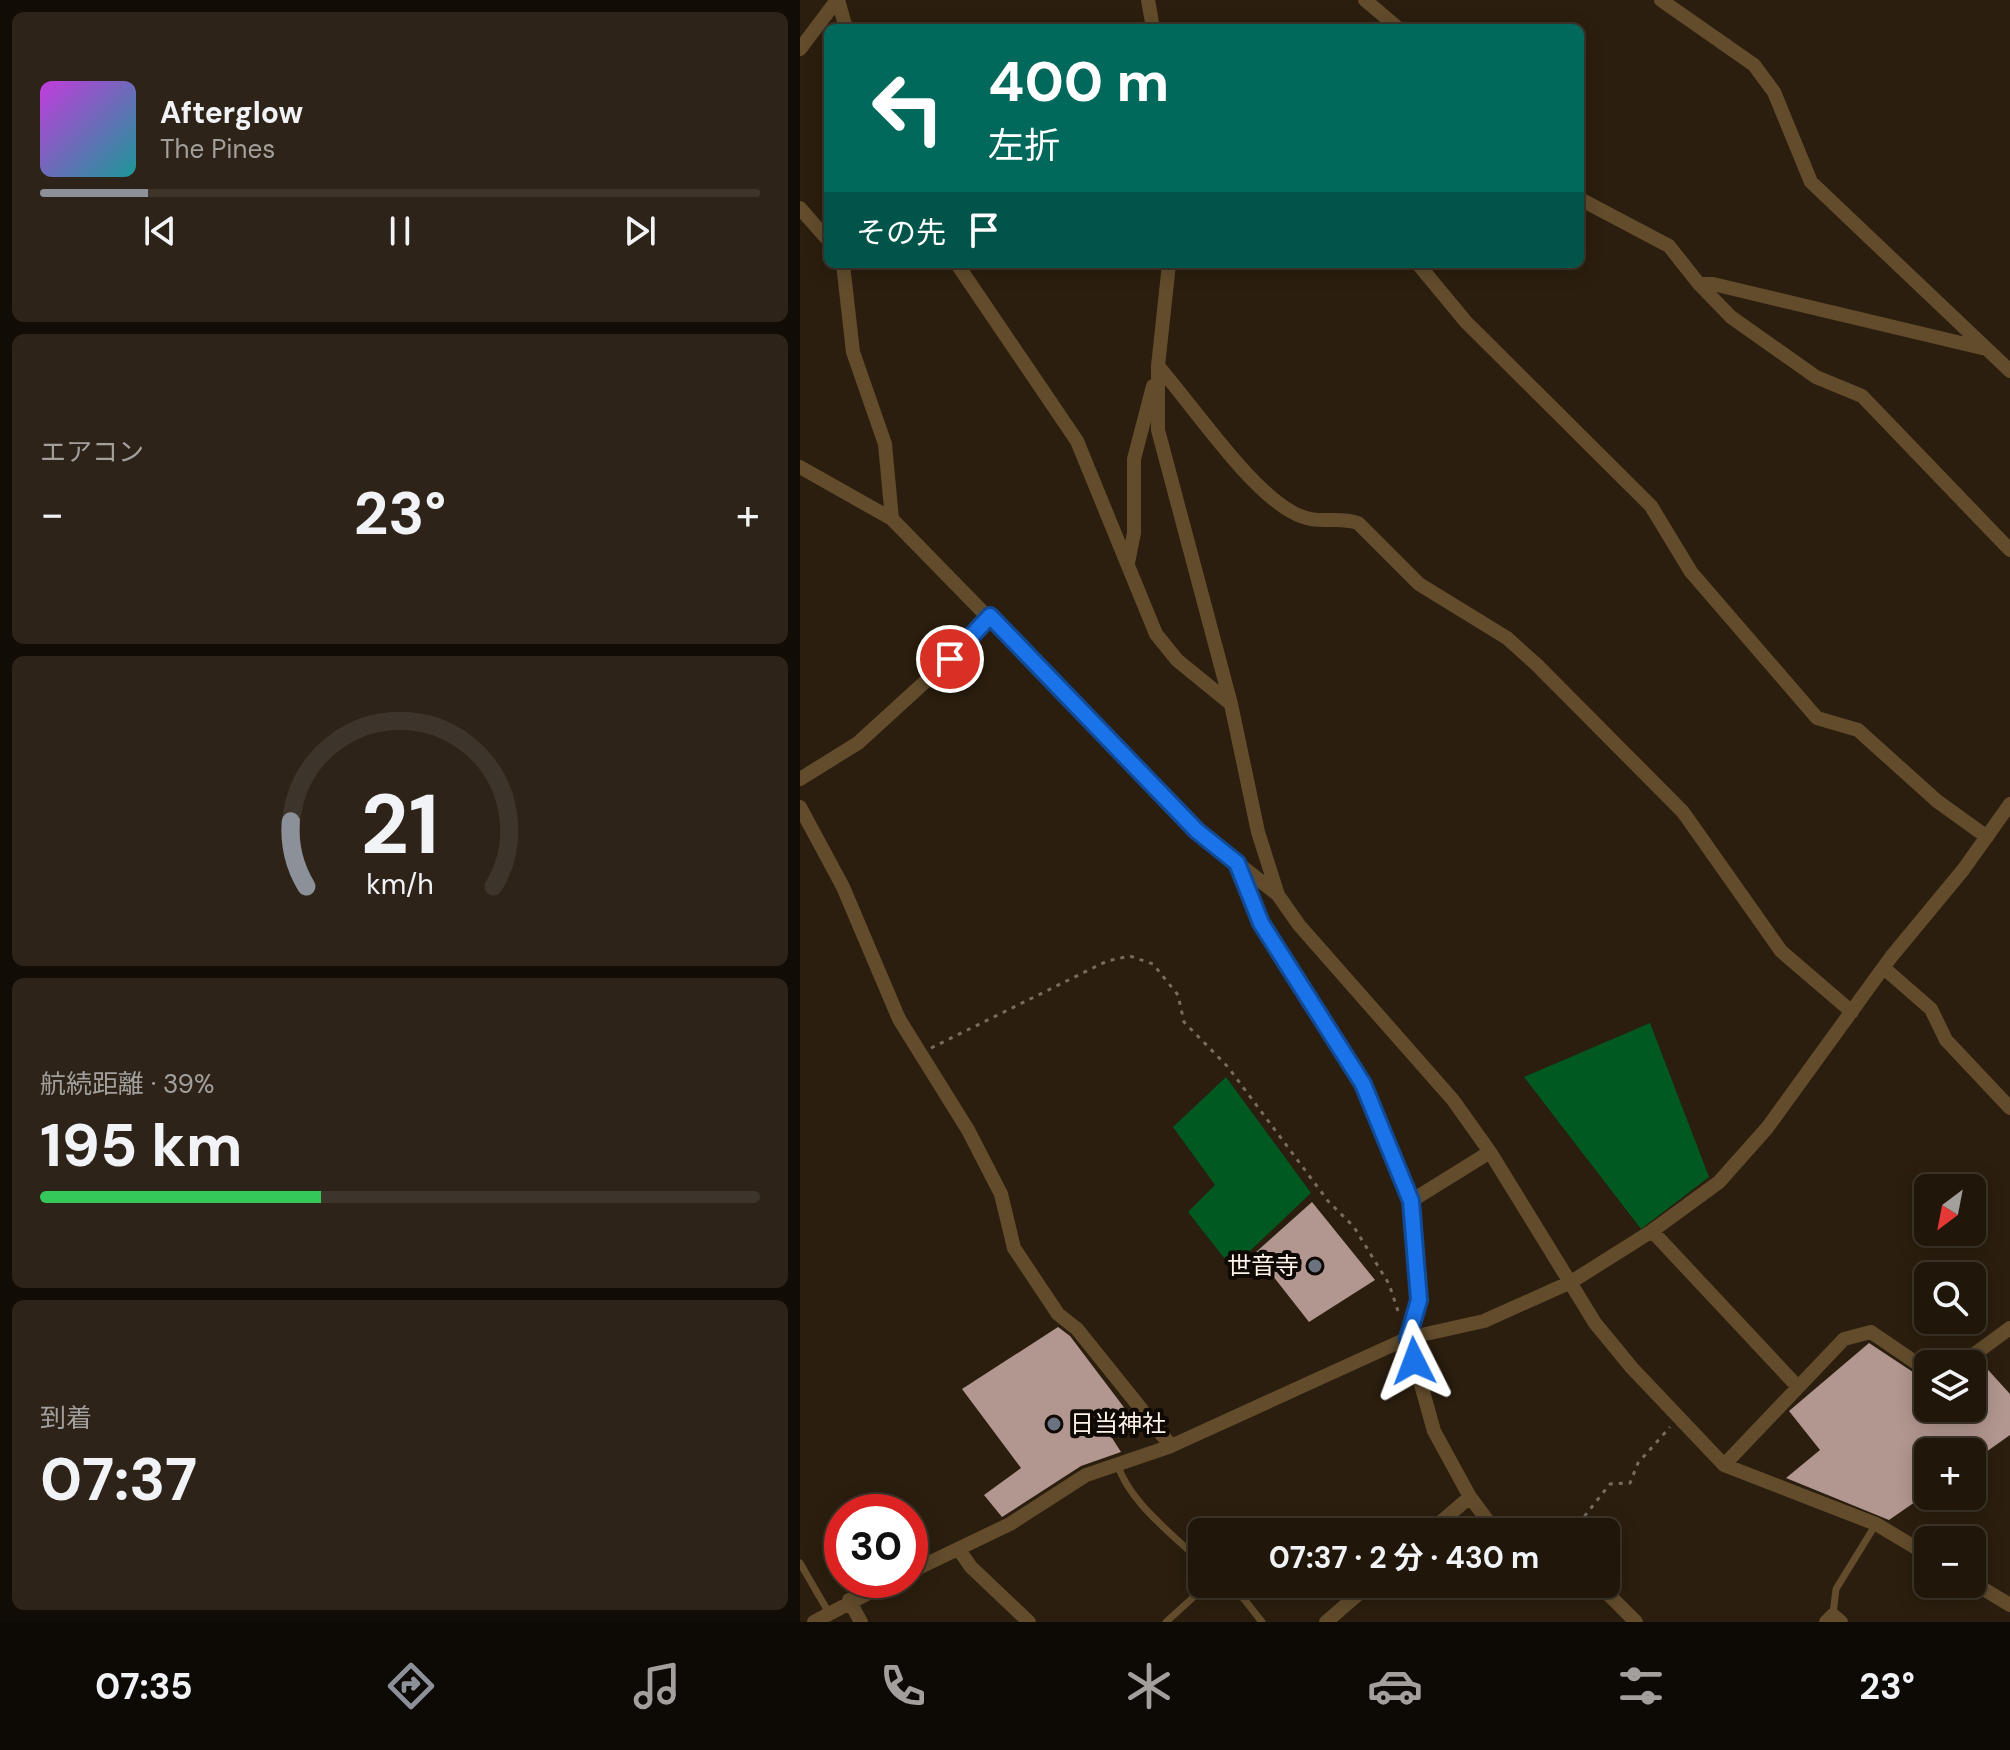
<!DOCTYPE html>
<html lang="ja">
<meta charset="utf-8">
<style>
body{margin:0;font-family:"DM Sans","Noto Sans JP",sans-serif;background:#2d2318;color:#f1f3f6;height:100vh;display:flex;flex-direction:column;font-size:30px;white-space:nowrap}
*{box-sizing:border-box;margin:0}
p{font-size:26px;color:#a29f9c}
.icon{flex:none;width:44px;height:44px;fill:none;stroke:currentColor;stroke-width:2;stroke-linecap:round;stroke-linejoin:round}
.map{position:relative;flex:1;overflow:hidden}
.sheet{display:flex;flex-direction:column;gap:12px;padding:12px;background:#120c06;width:800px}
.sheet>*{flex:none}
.guide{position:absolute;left:24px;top:24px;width:760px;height:244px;border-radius:12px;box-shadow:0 4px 20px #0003,0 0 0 2px #3d352b;background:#00695c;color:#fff;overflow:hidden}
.needle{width:52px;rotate:212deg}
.controls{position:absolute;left:1114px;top:1174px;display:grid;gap:16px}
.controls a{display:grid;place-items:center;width:72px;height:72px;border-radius:12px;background:#20160a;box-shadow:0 4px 20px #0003,0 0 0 2px #3d352b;font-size:40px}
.speed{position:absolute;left:24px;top:1494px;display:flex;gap:16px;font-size:40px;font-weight:700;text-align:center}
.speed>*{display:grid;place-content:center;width:104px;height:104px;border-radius:50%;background:#20160a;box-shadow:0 4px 20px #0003,0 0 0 2px #3d352b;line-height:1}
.speed .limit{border:12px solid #d22;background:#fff;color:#111}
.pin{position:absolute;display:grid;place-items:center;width:68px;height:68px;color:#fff;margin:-34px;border:4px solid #fff;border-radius:50%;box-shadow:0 2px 8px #0007}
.me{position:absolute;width:88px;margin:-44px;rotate:357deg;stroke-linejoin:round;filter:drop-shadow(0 0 6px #0008)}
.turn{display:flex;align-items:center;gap:28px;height:168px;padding:0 32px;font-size:36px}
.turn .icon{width:104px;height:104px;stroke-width:2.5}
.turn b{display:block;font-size:56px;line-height:68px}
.then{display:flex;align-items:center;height:76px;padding:0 32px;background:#0003;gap:16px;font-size:30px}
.big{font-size:60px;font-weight:700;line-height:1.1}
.sheet .widget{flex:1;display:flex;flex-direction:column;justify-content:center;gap:12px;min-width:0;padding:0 28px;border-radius:12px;background:#2d2318}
.sheet .dial{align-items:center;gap:0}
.dial svg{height:208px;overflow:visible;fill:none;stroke:#3d352b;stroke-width:7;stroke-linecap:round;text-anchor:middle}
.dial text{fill:#f1f3f6;stroke:none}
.song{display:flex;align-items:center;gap:24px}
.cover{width:96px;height:96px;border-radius:12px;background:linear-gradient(135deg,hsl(290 70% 55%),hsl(180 70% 35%))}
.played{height:8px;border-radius:4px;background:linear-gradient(90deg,#8c9099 15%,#3d352b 15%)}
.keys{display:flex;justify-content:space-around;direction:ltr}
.heat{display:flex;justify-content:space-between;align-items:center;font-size:44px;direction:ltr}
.charge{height:12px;border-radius:6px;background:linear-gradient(90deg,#34c759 39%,#3d352b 0)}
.trip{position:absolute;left:388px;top:1518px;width:432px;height:80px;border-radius:12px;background:#20160a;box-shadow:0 4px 20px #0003,0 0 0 2px #3d352b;font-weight:700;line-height:80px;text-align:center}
.menu{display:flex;height:128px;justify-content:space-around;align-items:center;background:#0d0904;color:#a29f9c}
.menu .icon{width:56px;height:56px}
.menu .selected{color:#8c9099}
.menu b{font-size:36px;color:#f1f3f6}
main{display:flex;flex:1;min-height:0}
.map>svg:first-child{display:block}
</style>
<main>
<section class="sheet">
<div class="widget">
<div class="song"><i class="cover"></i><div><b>Afterglow</b><p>The Pines</p></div></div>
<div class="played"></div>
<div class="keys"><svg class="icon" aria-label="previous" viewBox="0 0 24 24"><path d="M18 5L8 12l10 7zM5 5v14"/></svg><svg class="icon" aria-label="pause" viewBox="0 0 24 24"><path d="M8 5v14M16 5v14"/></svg><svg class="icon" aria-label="next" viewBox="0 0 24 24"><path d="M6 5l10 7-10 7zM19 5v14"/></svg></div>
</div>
<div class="widget"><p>エアコン</p>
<div class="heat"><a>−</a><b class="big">23°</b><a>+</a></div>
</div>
<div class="widget dial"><svg viewBox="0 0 100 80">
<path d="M14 69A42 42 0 1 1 86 69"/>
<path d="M14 69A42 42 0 0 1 8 44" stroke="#8c9099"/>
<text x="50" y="56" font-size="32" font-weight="700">21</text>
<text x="50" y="72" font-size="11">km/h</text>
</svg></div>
<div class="widget"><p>航続距離 · 39%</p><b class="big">195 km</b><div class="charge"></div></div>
<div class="widget"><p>到着</p><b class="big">07:37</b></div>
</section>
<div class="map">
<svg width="1210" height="1622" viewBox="0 0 1210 1622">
<rect width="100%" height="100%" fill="#2b1e0e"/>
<!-- green -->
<path fill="#005921" d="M850,1023L909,1177L841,1229L724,1077Z
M426,1077L511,1193L432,1268L388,1212L415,1185L373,1127Z"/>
<!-- building -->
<path fill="#b29790" d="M512,1202L575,1280L509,1322L455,1253Z
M258,1327L270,1336L332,1418L307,1430L321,1452L281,1466L202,1517L184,1495L221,1468L162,1389Z
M1069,1343L1128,1382V1408H1172V1368L1181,1362L1210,1394V1435L1172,1462V1452H1128V1493L1089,1520L986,1478L1020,1450L989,1411Z"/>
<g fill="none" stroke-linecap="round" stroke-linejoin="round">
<!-- path -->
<path stroke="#776c5e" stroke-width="3" stroke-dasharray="4 6" stroke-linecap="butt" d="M131,1048L307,961L330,956L353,964L378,995L384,1022L428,1067L528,1201L554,1227L589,1284L599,1314
M772,1532L810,1484L830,1483L838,1463L870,1427"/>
<!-- service -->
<path stroke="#624c2c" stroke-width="7" d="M317,1463C329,1503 373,1534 402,1563
M0,1563L29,1613
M426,1584L444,1599L462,1622
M1033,1614L1036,1589L1076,1524
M366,1622L408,1584"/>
<!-- minor -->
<path stroke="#624c2c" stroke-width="14" d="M38,0L46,28
M348,0L353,28
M565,0L598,28
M861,0L954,65L974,92L1011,182L1210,371
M0,49L37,0
M780,199L869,246L899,284H913L1182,348
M0,208L28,240
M43,264L53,352L85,444L92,519
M157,264L277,441L356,634L377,660L431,704
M369,264L358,366V430L431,704L458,832L478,895L499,925L653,1100L690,1152L795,1323L832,1368L924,1465L1076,1524L1128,1555
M618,264L666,322L851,506L891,572L1017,718L1058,730L1137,801L1187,837
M899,284L931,317L1016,377L1062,396L1210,550
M358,366C394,407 447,487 492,512C518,527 535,515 558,523L619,584L707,638L737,665L883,812L981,951L1052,1012
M0,467L92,519L397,831L477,894
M328,563L334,533V459L353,386
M0,779L58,743L150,659L190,616
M0,807L43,887L99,1019L168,1130L201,1194L214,1248L258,1314L277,1329L371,1446
M438,865L461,923L563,1084L611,1201
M1085,969L1131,1009L1146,1040L1210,1108
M690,1152L611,1201L619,1300L608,1338L634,1431L670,1497L696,1532
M852,1231L997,1386
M1161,1364L1210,1328
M924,1465L1044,1339L1071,1332L1128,1371
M629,1532L670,1497
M159,1550L171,1567L229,1622
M110,1572L210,1524L286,1475L371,1446L608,1338L684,1321L771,1282L852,1231L919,1182L967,1128L1091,957L1163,870L1210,804
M1172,1582L1210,1605
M798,1584L836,1622
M49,1600L61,1622
M14,1622L93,1580
M526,1622L570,1584
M1026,1622L1033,1615L1041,1622"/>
</g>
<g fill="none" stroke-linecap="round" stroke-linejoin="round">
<!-- route casing -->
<g stroke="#114b97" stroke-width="20">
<path id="route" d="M150,659L190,616L397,831L437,863L461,923L563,1084L611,1201L619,1300L608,1338L614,1361"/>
</g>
<!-- route -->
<use href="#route" stroke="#1a73e8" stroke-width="14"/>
</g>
<!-- markers -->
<g fill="#6b7280" stroke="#0f0904" stroke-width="3">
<circle cx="515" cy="1266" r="8"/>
<circle cx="254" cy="1424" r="8"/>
</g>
<g text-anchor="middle" stroke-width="8" stroke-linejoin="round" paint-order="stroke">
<!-- poi labels -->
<g font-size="24" fill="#fdf3e9" stroke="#0f0904" text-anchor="end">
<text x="499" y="1274">世音寺</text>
<text x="270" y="1432" text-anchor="start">日当神社</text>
</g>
</g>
</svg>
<div class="controls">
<a><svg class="needle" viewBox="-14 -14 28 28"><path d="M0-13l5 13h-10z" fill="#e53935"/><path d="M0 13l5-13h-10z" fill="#a29f9c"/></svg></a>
<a><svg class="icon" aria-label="search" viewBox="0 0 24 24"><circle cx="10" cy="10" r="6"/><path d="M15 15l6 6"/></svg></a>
<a><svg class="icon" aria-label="layers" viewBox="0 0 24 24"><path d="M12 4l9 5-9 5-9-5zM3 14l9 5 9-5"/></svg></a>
<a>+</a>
<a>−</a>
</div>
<div class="speed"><div class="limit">30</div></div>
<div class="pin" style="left:150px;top:659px;background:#d93025"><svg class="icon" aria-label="arrive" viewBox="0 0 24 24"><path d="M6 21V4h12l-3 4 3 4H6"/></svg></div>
<svg class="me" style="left:614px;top:1361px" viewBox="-20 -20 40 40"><path d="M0-17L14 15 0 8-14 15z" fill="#1a73e8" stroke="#fff" stroke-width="4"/></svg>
<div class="trip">07:37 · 2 分 · 430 m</div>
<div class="guide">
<div class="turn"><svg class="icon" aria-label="left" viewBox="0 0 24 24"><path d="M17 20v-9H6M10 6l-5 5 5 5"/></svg><div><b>400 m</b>左折</div></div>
<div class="then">その先<svg class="icon" aria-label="arrive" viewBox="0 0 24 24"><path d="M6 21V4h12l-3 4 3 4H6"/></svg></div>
</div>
</div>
</main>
<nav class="menu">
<b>07:35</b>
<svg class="icon selected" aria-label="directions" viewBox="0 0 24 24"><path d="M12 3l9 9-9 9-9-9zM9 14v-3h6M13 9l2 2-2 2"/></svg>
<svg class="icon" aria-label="music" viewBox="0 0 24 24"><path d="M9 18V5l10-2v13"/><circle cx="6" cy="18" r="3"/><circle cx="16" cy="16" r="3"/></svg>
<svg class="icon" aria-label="phone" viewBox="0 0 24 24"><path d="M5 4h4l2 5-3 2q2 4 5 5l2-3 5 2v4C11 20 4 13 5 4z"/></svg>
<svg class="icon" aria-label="climate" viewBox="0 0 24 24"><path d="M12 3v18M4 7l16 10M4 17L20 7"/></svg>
<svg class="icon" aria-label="car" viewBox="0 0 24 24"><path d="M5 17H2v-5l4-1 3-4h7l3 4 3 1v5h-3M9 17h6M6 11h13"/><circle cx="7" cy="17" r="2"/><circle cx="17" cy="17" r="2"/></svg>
<svg class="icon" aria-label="filters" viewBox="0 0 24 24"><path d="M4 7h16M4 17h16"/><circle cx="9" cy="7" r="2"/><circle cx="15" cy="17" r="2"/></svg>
<b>23°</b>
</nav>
